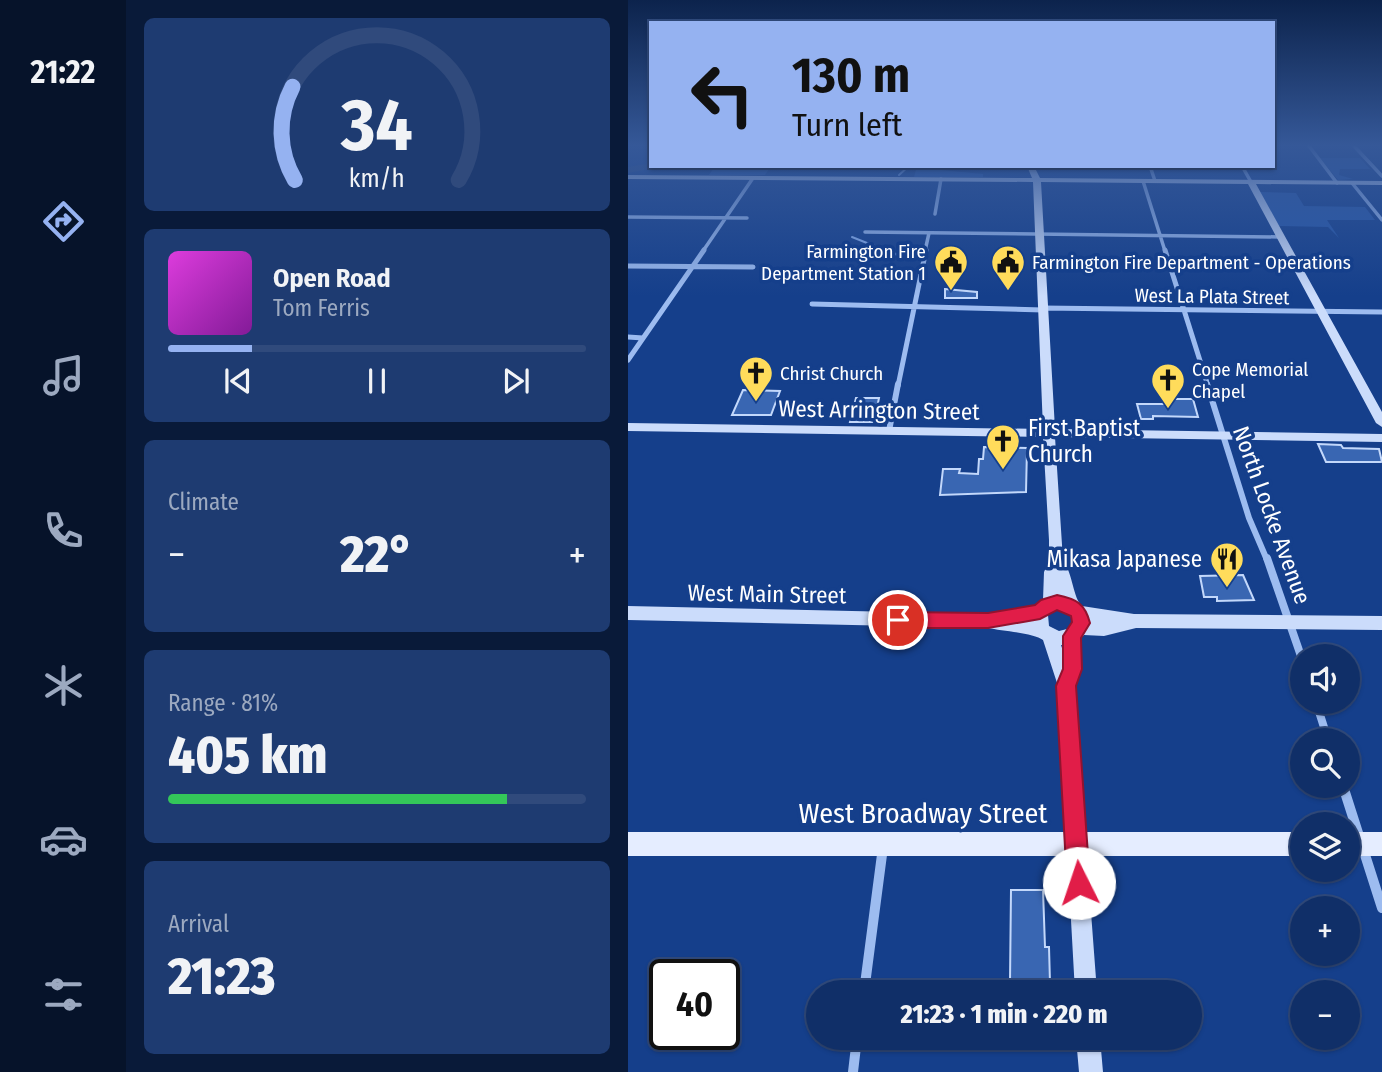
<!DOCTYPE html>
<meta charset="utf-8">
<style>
body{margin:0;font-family:"Fira Sans Condensed",sans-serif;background:#1e3b71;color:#f1f3f6;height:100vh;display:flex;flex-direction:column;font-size:26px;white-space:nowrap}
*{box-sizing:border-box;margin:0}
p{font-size:23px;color:#9ca9c0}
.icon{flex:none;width:38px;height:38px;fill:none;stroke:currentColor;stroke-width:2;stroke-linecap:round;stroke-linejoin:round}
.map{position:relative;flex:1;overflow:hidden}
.details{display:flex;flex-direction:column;gap:18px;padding:18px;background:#091a39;width:502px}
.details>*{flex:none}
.banner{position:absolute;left:21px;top:21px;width:626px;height:147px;border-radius:0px;box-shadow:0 2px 5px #0004,0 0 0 2px #304a7c;background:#95b2f1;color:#111;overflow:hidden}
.tools{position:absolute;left:662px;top:644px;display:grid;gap:14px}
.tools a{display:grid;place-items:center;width:70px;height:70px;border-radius:50%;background:#102f68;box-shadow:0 2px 5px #0004,0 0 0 2px #304a7c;font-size:35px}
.speed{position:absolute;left:21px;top:959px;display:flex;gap:14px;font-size:35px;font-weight:700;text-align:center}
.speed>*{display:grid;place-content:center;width:91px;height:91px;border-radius:50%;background:#102f68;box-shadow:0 2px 5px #0004,0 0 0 2px #304a7c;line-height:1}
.speed .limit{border:4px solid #111;border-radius:10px;background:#fff;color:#111}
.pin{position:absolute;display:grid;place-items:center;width:60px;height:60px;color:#fff;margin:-30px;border:4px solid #fff;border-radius:50%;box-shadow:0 2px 7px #0007}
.me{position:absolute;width:77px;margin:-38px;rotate:356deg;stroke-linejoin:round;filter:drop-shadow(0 0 5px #0008)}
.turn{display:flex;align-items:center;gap:24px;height:147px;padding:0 28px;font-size:32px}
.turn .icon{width:91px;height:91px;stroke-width:2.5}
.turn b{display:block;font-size:49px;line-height:60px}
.big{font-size:52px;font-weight:800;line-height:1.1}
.details .widget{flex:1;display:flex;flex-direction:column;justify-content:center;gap:10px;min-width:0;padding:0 24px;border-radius:10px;background:#1e3b71}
.details .dial{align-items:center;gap:0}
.dial svg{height:182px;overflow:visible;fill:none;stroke:#304a7c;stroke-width:7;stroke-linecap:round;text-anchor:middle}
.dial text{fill:#f1f3f6;stroke:none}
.song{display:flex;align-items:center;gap:21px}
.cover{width:84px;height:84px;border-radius:10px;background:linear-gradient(135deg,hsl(300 70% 55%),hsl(290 70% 35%))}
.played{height:7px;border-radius:4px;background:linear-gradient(90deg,#95b2f1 20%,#304a7c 20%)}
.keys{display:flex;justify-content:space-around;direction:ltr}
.heat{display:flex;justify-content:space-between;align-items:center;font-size:38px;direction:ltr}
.charge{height:10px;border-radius:5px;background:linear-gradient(90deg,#34c759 81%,#304a7c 0)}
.trip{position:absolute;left:178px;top:980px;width:396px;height:70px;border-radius:35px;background:#102f68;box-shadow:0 2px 5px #0004,0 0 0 2px #304a7c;font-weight:800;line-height:70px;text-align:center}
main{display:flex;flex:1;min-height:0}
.tabs{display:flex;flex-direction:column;width:126px;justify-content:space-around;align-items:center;background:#06132a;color:#9ca9c0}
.tabs .icon{width:49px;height:49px}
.tabs .current{color:#95b2f1}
.tabs b{font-size:32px;color:#f1f3f6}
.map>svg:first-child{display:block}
</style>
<main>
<nav class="tabs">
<b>21:22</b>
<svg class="icon current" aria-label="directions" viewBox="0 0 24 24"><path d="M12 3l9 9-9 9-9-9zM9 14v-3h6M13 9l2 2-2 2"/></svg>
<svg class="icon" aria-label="music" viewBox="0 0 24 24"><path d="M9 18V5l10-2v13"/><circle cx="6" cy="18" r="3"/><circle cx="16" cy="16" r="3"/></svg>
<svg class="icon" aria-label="phone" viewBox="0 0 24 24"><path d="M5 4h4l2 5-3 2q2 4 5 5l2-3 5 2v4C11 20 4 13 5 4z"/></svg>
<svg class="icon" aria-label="climate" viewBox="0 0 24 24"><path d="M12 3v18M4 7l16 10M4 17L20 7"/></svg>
<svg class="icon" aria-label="car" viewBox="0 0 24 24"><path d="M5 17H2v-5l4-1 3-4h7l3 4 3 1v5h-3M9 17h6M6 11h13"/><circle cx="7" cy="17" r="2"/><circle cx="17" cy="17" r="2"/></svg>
<svg class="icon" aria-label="filters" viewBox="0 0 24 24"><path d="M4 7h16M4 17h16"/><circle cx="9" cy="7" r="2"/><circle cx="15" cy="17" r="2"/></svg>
</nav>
<section class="details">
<div class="widget dial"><svg viewBox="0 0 100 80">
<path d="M14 69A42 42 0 1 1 86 69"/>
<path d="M14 69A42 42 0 0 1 13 28" stroke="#95b2f1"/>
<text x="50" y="56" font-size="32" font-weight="700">34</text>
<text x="50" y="72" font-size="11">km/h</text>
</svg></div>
<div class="widget">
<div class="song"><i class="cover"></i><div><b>Open Road</b><p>Tom Ferris</p></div></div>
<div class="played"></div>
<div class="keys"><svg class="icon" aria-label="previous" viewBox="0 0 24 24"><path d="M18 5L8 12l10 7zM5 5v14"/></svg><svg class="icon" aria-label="pause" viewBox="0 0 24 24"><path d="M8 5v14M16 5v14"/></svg><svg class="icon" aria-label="next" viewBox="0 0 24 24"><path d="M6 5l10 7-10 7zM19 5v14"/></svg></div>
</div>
<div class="widget"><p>Climate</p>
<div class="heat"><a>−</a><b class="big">22°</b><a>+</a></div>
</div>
<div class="widget"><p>Range · 81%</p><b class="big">405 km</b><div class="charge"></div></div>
<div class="widget"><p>Arrival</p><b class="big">21:23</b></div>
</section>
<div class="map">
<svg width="754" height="1072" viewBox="0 0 754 1072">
<rect width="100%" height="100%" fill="#153f8b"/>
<!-- green -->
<path fill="#2758aa" d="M692,158H732L742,169H712L711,175L725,179L710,180Z
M87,166H143L137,175H81Z
M289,166H315L313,170L355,174V177H286Z
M632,192L668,193L676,206L737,207L747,220H699L711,238L700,227L651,226Z"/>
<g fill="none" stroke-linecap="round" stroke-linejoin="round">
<!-- stream-far1 -->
<path stroke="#8fb5f3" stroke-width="2" d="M271,175L281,166
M224,237L259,251"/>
<!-- stream -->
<path stroke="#8fb5f3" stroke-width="2.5" d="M253,250L282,258"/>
<!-- river -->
<path fill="#294981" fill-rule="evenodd" d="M23,163V166H28L27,168L0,173V167Z"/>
</g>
<!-- building -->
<path fill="#3966b2" stroke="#c3d8fb" stroke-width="2" d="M317,289L349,292V298H317Z
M115,390L152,391L143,415H104Z
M228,398H251L246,422H222Z
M540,399H565L570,417L525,416V419H513L509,404H541Z
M690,444L713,445L715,448L751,449L754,462H698Z
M356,447L399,448L398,492L312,495L315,469H332L331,473L350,474L351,459H355Z
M615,575L626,600L589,601V597H576L572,576Z
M383,890H415L417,947H421L422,983L382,982Z"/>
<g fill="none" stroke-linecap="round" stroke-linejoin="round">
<!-- street-far4 -->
<path stroke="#9dbcf0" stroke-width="3.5" d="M681,146L709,183
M726,146L754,176
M522,166L527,181
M614,166L623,182
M515,181L537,251
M724,183L754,220
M307,214L313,179
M0,217L119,218
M237,232L653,237
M75,251L125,178
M297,251L301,233"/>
<!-- street-far3 -->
<path stroke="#9dbcf0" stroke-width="5" d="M537,250L580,386
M0,266L125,267
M184,304L415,310
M414,308L754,312
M0,337L15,338
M0,360L76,250
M270,386L298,250"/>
<!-- street-far2 -->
<path stroke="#9dbcf0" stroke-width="6" d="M579,384L621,518L639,560
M261,431L270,384"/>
<!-- street-far1 -->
<path stroke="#9dbcf0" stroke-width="8" d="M639,558L674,659
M688,702L700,740"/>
<!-- street -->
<path stroke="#9dbcf0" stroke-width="10" d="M715,786L754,908
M236,992L255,847
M225,1072L229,1038"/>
<!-- secondary -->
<path fill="#cbdcfb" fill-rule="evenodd" d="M399,166H406L412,178L754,181V185L628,184L754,412V427L748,423L620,184L413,182L427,429L754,434V442L427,437L435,560C445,574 445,598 454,606L506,614L754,616V630L508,628L476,636L456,635L452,639L453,669L446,686L469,992H447L430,686L415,640C406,633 374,631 360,628L0,620V606L359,614L408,606L415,600L416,572L421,561V540L415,437L0,431V423L415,429L405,182L0,179V175L404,178ZM426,610L441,612L445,623L443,628L431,631L421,626L420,615ZM433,645H436L437,657Z
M448,1038H472L475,1072H451Z"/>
<!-- primary -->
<path fill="#e5edff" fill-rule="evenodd" d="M0,832H674V856H0Z
M719,832H754V856H719Z"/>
</g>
<!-- sky -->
<linearGradient id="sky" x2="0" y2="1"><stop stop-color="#0c234c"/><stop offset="0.49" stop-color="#355898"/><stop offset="1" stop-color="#355898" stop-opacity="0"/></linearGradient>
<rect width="754" height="296" fill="url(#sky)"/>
<!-- route -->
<path fill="#e11d48" stroke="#92132f" stroke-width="2" d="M429,595C449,599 457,604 462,623L453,638L454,669L448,686L462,883L459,891L451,895L443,891L439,883L428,686L435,669V636L444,622L443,616L429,610L412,619L360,628H270L264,626L261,620L264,615L270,612L360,613L407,605L413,600Z"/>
<!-- icons -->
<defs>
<g id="civic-pin" transform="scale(1.75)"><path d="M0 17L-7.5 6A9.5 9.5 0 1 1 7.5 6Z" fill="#ffdc5b" stroke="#153f8b"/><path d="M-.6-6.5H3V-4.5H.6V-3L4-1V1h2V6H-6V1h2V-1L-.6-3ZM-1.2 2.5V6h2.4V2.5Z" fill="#111"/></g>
<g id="church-pin" transform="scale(1.75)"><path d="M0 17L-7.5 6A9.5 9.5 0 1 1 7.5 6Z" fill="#ffdc5b" stroke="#153f8b"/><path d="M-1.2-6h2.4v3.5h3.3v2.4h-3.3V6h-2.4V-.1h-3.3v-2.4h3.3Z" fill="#111"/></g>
<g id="restaurant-pin" transform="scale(1.75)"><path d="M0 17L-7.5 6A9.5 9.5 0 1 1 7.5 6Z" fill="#ffdc5b" stroke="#153f8b"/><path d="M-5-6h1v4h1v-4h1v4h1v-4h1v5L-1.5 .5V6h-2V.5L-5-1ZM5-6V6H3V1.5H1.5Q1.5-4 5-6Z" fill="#111"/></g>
</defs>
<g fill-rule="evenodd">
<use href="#civic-pin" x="323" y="262"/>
<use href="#civic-pin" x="380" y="262"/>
<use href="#church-pin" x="128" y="373"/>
<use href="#church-pin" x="540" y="380"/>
<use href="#church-pin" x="375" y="441"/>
<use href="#restaurant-pin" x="599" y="559"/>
</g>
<g text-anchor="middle" stroke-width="7" stroke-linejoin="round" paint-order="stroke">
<!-- far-poi labels -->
<g font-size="19" fill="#fff" stroke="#153f8b" text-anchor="start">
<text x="298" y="258" text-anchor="end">Farmington Fire<tspan x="298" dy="22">Department Station 1</tspan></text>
<text x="404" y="269">Farmington Fire Department - Operations</text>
<text x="564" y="376">Cope Memorial<tspan x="564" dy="22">Chapel</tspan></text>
<text x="152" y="380">Christ Church</text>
</g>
<!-- far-street labels -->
<g font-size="19" fill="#fff" stroke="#153f8b">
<text transform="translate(584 296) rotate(1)" y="7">West La Plata Street</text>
</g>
<!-- street labels -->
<g font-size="23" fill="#fff" stroke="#153f8b">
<text transform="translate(251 410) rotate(1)" y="8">West Arrington Street</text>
<text transform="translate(644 515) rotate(70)" y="8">North Locke Avenue</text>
<text transform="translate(139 594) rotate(1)" y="8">West Main Street</text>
</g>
<!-- poi labels -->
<g font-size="23" fill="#fff" stroke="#153f8b" text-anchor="start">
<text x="400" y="436">First Baptist<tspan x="400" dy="26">Church</tspan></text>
<text x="574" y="567" text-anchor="end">Mikasa Japanese</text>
</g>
<!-- near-street labels -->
<g font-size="28" fill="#fff" stroke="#153f8b">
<text x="295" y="823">West Broadway Street</text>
</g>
</g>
</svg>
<div class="tools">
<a><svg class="icon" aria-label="sound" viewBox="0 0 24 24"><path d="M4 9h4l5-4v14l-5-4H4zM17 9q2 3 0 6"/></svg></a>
<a><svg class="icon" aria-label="search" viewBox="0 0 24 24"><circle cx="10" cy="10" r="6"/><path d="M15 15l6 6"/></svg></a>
<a><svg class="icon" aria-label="layers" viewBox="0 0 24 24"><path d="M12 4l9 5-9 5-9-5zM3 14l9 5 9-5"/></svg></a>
<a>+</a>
<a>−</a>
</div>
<div class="speed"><div class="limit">40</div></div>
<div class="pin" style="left:270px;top:620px;background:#d93025"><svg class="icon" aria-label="arrive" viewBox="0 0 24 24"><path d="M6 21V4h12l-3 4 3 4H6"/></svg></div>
<svg class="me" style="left:451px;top:883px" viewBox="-20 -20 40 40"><circle r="19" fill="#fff"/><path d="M0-13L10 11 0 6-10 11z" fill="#e11d48"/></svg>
<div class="trip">21:23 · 1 min · 220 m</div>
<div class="banner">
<div class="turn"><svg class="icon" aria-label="left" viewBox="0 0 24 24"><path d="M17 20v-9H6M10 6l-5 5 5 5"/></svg><div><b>130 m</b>Turn left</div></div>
</div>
</div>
</main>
